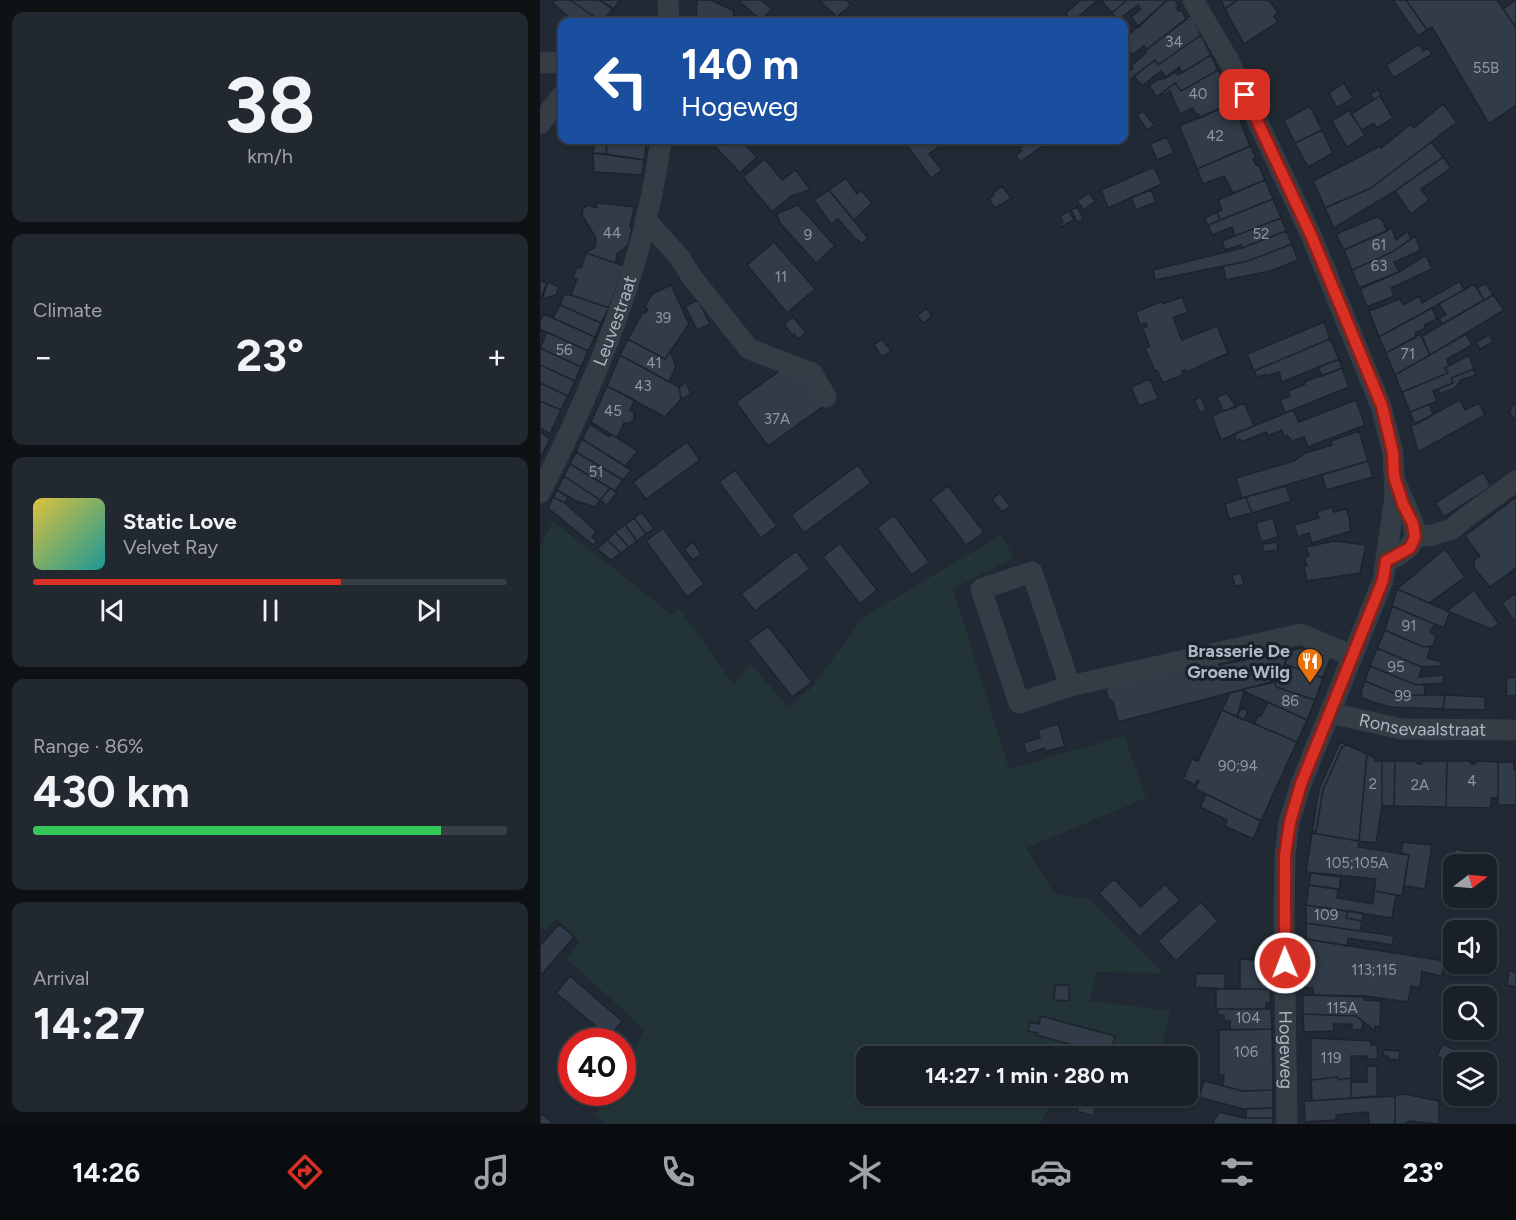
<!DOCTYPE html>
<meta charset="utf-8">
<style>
body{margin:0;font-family:Figtree,sans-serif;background:#22282f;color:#f1f3f6;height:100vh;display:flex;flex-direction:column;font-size:22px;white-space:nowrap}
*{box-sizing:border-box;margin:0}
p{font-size:20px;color:#9fa3a7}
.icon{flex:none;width:33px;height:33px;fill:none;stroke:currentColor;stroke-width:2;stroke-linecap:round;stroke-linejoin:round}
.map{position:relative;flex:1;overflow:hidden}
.panel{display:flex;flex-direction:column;gap:12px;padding:12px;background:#0e1215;width:540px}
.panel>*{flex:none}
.guide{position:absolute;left:18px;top:18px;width:570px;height:126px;border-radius:12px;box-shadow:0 2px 4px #0004,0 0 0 2px #373e44;background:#1a4fa0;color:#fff;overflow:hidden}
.needle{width:39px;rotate:74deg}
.fabs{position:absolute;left:903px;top:854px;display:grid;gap:12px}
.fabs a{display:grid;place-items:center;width:54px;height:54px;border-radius:12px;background:#192027;box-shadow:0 2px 4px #0004,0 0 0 2px #373e44;font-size:30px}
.speed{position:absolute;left:18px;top:1028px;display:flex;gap:12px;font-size:30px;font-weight:700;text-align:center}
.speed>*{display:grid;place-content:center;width:78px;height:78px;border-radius:50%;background:#192027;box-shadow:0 2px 4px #0004,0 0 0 2px #373e44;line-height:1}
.speed .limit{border:9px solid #d22;background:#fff;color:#111}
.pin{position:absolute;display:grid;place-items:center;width:51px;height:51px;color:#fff;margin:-26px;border-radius:12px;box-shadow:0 3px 9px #0006}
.me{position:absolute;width:66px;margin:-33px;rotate:359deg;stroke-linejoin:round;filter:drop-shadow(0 0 4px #0008)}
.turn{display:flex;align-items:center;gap:21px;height:126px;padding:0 24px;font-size:27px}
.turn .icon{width:78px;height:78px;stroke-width:2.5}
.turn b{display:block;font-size:42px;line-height:51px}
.big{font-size:45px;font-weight:700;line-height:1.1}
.panel .tile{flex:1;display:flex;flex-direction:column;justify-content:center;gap:9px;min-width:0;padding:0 21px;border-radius:12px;background:#22282f}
.panel .dial{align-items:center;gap:0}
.dial b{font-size:78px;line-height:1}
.song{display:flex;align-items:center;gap:18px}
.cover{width:72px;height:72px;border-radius:9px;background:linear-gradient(135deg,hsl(50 70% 55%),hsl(180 70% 35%))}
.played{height:6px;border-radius:3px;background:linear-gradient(90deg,#d93025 65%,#373e44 65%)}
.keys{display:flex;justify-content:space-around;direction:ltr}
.heat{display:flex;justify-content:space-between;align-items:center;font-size:33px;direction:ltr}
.charge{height:9px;border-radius:4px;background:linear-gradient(90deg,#34c759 86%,#373e44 0)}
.trip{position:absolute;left:316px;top:1046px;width:342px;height:60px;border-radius:12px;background:#192027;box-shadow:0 2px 4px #0004,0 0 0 2px #373e44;font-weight:700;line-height:60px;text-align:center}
.tab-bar{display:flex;height:96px;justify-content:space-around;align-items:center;background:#0a0d10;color:#9fa3a7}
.tab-bar .icon{width:42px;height:42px}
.tab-bar .current{color:#d93025}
.tab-bar b{font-size:27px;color:#f1f3f6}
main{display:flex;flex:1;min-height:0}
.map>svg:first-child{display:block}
</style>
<main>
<section class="panel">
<div class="tile dial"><b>38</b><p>km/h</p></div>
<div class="tile"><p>Climate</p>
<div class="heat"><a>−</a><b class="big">23°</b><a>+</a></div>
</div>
<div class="tile">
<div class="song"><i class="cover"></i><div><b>Static Love</b><p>Velvet Ray</p></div></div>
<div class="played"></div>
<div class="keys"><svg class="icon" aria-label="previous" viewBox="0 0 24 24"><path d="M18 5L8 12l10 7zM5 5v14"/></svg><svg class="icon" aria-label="pause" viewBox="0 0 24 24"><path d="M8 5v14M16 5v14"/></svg><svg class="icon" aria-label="next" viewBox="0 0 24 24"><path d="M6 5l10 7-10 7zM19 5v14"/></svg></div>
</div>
<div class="tile"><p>Range · 86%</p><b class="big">430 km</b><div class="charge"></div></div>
<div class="tile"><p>Arrival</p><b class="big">14:27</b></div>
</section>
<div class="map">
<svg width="976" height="1124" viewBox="0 0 976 1124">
<rect width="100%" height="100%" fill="#212a34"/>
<!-- green -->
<path fill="#233436" d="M13,521L132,615L139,608L194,685L210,664L249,707L273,687L322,618L461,535L474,558L413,589L469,769L584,736L606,798L486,848L515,894L550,899L623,973L556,972L550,1001L631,1011L619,1056H327V1095H515L500,1124H66L54,1115L72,1092H82L83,1076L104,1029L27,959L40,941L16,919L6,931L0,925V547Z"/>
<!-- building -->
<path fill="#313c48" stroke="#1c232c" stroke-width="1.5" d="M15,0H30L62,22H34L13,3Z
M30,0H59L73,9L62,22Z
M59,0H80L74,9Z
M157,0H171L194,11L193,22H156Z
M201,0H221L232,9L221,20L200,2Z
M279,0H306L311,5L297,17Z
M541,0H558L532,22H523L527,15L526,13Z
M561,0H587L572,13Z
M587,0H627L599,27L591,17L601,9L598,5L578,20L572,13Z
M627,0H635L639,7L636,8L638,11L641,10L647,19L607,49L604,46L592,55L584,44V39Z
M681,0H697L685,9Z
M697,0H729L738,12L734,16L738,22L704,44L685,9Z
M853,0H866L887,30L878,36Z
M866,0H957L976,28V105L949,124L892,27L887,30Z
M976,0V28L963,9Z
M651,15L661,35L618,65L615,60L587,82L584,75L593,68L591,66L606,53L605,51Z
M661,35L671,55L642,73L639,67L626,77L621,71L602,86L594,76L615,60L618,65Z
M879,44L883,51L888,48L892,54L854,78L846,65Z
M671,55L678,70L641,91L635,83L617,97L609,86L617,80L626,78L635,72L638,75Z
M678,70L687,90L684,92L689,103H693L660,118L658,114L656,115L653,108L640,114L630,91L624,95L622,93L635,83L641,91Z
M804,83L813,98L797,108L789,93Z
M838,89L841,95L834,100L830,94Z
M840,96L853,118L837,128L834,123L822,130L811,114Z
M693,103L710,146L657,169L639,126Z
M903,104L917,122L831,188L785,208L773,181L840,146L841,148L871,124L874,128Z
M770,106L782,130L755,143L744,120Z
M809,110L825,135L807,147L792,121Z
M603,111L615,126L607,130L597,115Z
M782,130L793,153L768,167L755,143Z
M627,137L634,153L617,160L610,144Z
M67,140L107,142L104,160L66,154Z
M169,140H200L217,157L200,173Z
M363,140H400L403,144L389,154L402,170L391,178Z
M491,140H511L480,162L476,155L482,151L479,148Z
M891,142L903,157L855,191L794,228L785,208L831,188Z
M55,144L67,145L66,154L53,153Z
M711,146L716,158L713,159L716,165L718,164L725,180L693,193L684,176L663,184L657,169Z
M53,153L104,160L102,175L54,172Z
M903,157L911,168L881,189L889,200L871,214L855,191Z
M225,159L242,180L256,170L270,190L251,196L232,212L203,177Z
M614,167L622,184L568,208L561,190Z
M306,178L317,194L321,190L332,203L314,220L289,190Z
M725,180L733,199L680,220L677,212L682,210L678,200Z
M462,186L471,198L461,205L460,204L455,208L449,199L454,195L453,193Z
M289,190L328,238L321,244L318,240L317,241L298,219L291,224L274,200Z
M611,190L616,202L596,210L591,198Z
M549,193L555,201L544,210L537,201Z
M733,199L741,218L695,236L692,227L672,235L668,225Z
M57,203L97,207L94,208L90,226L92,229L88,245L77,254L76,262L84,266L46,253L55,247L56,238L42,215L43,208L48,205L57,208Z
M258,205L295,246L276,263L240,223L236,214Z
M537,207L544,219L537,222L531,210Z
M529,211L534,220L521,227L520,224L523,222L520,216Z
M677,212L680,220L668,225L664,218Z
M837,217L843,221L847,231L804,250L796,234Z
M741,218L746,231L702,248L701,245L685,250L682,241Z
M852,228L856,240L868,231L871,239L852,252L812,270L804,250Z
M746,231L752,244L708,261L615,280L613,270L702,248Z
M875,236L881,250L854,262L859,272L819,288L812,270L852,252Z
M234,242L275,289L247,313L207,265Z
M752,244L758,260L730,271L686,280L683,266L708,261Z
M46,253L84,266L69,308L31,295L37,279L33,277L37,267L41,268Z
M886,255L892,269L851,288L854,296L827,307L820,289L859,272Z
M1,281L7,283L0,300V283Z
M920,281L924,290L839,337L829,311L860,299L863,305L879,296L882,303Z
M8,282L19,287L16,295L2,299Z
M946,283L953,295L944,300L937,288Z
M934,284L944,300L902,324L899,318L906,315L899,304Z
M131,285L149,324L125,359L88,339L103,312L105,313L108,309L105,307L112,294Z
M24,295H31L69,308L61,323L20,305Z
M953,295L964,310L890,355L882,336Z
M642,297L648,312L633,318L642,340L677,326L688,353L647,372L646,370L642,371L644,374L623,383L617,370L615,371L605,348L610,346L602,328L607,327L606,323L600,325L596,312L622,301L623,304Z
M158,300L170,324L157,330L145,306Z
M20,305L61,323L55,337L13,318Z
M386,308L392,316L383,323L377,316Z
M892,308L897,319L884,325L886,328L875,333L876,337L846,353L839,337Z
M4,314L55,337L48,351L0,329V322Z
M253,317L266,333L258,339L254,334L253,336L244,324Z
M784,322L790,339L714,371L707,354Z
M7,332L48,351L41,367L0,348Z
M880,334L890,355L855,375L846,353Z
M926,334L932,345L907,359L909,366L905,368L908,373L862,392L855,375Z
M949,335L953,342L940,349L936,342Z
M88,339L125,359L130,352L136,366L129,382L80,355Z
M342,339L351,351L342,357L334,345Z
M790,339L799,359L742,382L739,372L727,376L726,374L717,377L714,371Z
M0,348L41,367L35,381L0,365Z
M80,355L139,387L141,399L125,417L67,386Z
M929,355L934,369L911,378L913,383L893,391L897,401L870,412L862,392L908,373L905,368Z
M799,359L802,368L782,376L778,367Z
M0,365L35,381L28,396L0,383Z
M245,367L261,374L285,405L228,446L196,402Z
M802,368L809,387L745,413L740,400L750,396L748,391L765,384L764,382Z
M934,369L936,375L921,380L915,388L900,394L898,389L913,383L911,378Z
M610,379L618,399L599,406L591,387Z
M146,382L151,394L141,399L139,387Z
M0,383L28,396L21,410L0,401Z
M67,386L95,400L90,410L94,413V419L90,423H84L77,438L51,422Z
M687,393L696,407L683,411L677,397Z
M661,397L666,410L660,413L654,400Z
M816,400L825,425L768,447L764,437L752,441L747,435L744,436L742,430L728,436L726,432L701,442L700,439L696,441L694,434L753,410L759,422Z
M920,400L925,410L939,403L945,415L878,452L871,426Z
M0,401L21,410L10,434L0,428Z
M704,403L714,426L681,440L672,416Z
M976,403V421L969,412L971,410L970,408Z
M889,404L893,415L875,425L870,412Z
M50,424L69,437L71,434L98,451L85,466L42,439Z
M819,431L828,461L702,498L696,478L754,461L765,453L792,445L791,441Z
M0,432L10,439L0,458Z
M42,439L91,470L83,480L36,452Z
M147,442L160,460L106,499L93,482Z
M36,452L83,480L75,491L30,464Z
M828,461L833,477L786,490L782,475Z
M30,464L70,488L60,500L24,476Z
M318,465L331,483L264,533L251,515Z
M195,470L237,526L221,538L179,482Z
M943,472L950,484L949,488L904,517L895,503Z
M24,476L60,500L55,507L36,501L17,490Z
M408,486L444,532L426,545L391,499Z
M746,486L751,501L712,513L706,497Z
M70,488L77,493L67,505L60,500Z
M17,490L28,497L25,503L13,497Z
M460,493L470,506L462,512L452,499Z
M13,497L25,503L56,531L52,537L57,541L53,545L8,508Z
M706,497L712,513L689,519L685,504Z
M976,497V568L950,587L934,568V560L940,556L926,538V535Z
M792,507L794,512L806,509L811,523L809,524L811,531L772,543L769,533L758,537L754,525L779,518L777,512Z
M102,512L114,529L106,534L94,518Z
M354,515L389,562L372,575L337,528Z
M94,518L106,534L97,541L85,525Z
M733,518L738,537L721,542L716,523Z
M85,525L97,541L89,547L75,532Z
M123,528L164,584L147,597L106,541Z
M75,532L89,547L81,553L67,540Z
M67,540L81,553L71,560L57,549Z
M794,541L826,545L820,573L767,581L764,566H767L764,558L769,556L766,547Z
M153,542L161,554L153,560L144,549Z
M737,542L738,550L724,552L722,544Z
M300,543L337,590L320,604L283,557Z
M905,549L925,577L889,603L857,589Z
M256,551L270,569L215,611L201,594Z
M701,573L704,585L695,586L692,575Z
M857,589L910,612L904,628L852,606Z
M934,590L959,624L951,629L907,611Z
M976,593V619L973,620L962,603Z
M852,606L895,624L890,632L896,636L893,646L883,647L845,630Z
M228,626L272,682L252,697L208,641Z
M845,630L883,647L891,646L887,658L901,662L900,666L882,667L837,648Z
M762,648L791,657L783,678L745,664L749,651Z
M837,648L882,667L879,677L903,675L904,683L876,685L830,666Z
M749,651L739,680L578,722L573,702L568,699L566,690L569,685L677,658L679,665Z
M745,664L783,678L775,700L736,687L735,682L739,680Z
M830,666L876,685L884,684L885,695H859L825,681Z
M976,677V696H966L967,678Z
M825,681L859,695H905L903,709L851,707L836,703L822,698L821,692Z
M735,682L736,687L775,700L767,720L701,690Z
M701,690L704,692L697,717L682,710L690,693Z
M905,695L945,697V710L903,709Z
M728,702L767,720L757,742L715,724L718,715L721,716Z
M701,708L708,711L704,720L697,717Z
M682,710L757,742L721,821L655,789L659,781L657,780L655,785L643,779L652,759L658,761Z
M518,724L525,746L505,752L504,748L487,754L483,743L500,738L498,730Z
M800,742L807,745L802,747L783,790L776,832L772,831L779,789Z
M807,745L827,754L819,841L772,833V831L776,832L783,790L802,747Z
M827,754L835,758V761H842V806L836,843L819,841Z
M842,761H855L854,806H842Z
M855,761H875L878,764H882L881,761H907L906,807L854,806Z
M907,761H931V764H935L938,761L958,762V798H951V808L906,807Z
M958,762H974V769H976V805H958Z
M666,794L721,821L713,839L685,826L687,820L660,807Z
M772,833L819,841L818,847L869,855L862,896L834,891L836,879L766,872Z
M863,842L892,845L885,889L864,886L869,855L861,853Z
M915,849L955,856L949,899L937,897H946V864H914V893L909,892Z
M771,873L801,877L799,890L769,885Z
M574,879L601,907L625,884L640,900L599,937L559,893Z
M769,885L798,889L797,898L833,904L834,891L856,895L852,918L766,905Z
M661,902L678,921L636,961L618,941Z
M766,905L808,911L806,918L822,921L820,931L766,923Z
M808,911L823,913L822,921L806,918Z
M766,923L854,936L852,945L808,938L807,946L766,939Z
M19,924L34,937L2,974L0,972V946Z
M766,939L905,961L902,976L882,972L880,988L871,986L868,1002L825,996L773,995V988H764Z
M729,956L730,989H700V959L713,960V957Z
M969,971L976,972V987L967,985Z
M656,974H685V989L655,987Z
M30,976L82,1021L69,1037L16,993Z
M515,985H529V1001L514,1000Z
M676,989H730L731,1003H726V1008L731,1009H676Z
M763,995L825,997L824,1000L841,1001L840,1027L835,1026V1031L816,1016L763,1014Z
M678,1009H731L732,1029L690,1030V1021H684V1015H678Z
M763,1014L816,1016L823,1021L822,1030H812V1024H793L794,1031L764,1032Z
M501,1016L575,1036L570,1055L496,1035L497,1033L488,1031L490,1022L499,1024Z
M732,1029L733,1090L703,1091L683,1086L684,1075H679V1030Z
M771,1038L831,1041V1045H837L838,1059H827V1056H811V1078L798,1080V1077L771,1080Z
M903,1044L920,1053L914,1064L897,1056Z
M844,1050L860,1051L859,1060L848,1059V1056H843Z
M827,1066H837V1096L811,1098V1082H827Z
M798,1077V1080L811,1078V1098L772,1101L771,1080Z
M664,1081L703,1091L733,1090V1108L703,1109L659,1097Z
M864,1094L899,1101V1124L869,1121L865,1124H855V1095Z
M539,1095H558L561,1096L559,1104L542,1099Z
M855,1096V1124H829L828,1112L796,1115V1120L765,1122L764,1101Z
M540,1100L556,1105L553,1116L537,1111Z
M733,1108V1118H706V1109Z
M679,1112L705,1118H733V1124H675L673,1122Z
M2,1114L14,1124H0V1116Z"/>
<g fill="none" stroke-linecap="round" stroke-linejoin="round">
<!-- minor -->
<g stroke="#343c45" stroke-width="21">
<path d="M128,0L129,22"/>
<path id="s1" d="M653,0L689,61L771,235L841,406L853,453L855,496L843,580L761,784L749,822L745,855L744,920L747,1124"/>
<path d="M0,63L22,62"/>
<path d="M0,124L22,95"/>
<path d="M106,220L140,258L151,276L209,349L272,373L286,397"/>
<path id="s2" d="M0,493C56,382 105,264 121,140"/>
<path d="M875,537L893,535L912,529L926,517L976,481"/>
<path d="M846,561C894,541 870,523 857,485"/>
<path d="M492,572L530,686L479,703L441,589Z"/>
<path d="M530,686L761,634L812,656"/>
<path id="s3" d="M790,713L862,729L976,730"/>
</g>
</g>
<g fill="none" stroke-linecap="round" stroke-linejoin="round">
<!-- route casing -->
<g stroke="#8d1f18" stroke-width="15">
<path id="route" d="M705,95L771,235L842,406L853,453L854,476L863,504L873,524L875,537L870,548L846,561L843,580L761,784L750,822L745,855V963"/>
</g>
<!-- route -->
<use href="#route" stroke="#d93025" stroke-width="10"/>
</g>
<!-- icons -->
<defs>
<g id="restaurant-pin" transform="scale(1.35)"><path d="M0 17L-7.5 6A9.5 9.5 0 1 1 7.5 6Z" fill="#e8710a" stroke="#1a212a"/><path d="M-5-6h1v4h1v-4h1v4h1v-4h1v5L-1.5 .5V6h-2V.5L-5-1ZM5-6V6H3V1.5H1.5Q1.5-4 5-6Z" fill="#fff"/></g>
</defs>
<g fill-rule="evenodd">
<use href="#restaurant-pin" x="770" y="661"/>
</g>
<g text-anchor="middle" stroke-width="6" stroke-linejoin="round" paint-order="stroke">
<!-- number labels -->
<g font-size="15" fill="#8e97a2">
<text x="634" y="47">34</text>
<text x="946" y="73">55B</text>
<text x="658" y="99">40</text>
<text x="675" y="141">42</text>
<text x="72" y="238">44</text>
<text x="721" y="239">52</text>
<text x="268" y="240">9</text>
<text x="839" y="250">61</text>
<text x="839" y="271">63</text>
<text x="241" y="282">11</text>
<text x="123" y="323">39</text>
<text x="24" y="355">56</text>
<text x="868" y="359">71</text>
<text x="114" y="368">41</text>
<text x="103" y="391">43</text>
<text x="73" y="416">45</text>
<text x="237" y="424">37A</text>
<text x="56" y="477">51</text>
<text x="869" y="631">91</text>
<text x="856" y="672">95</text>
<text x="863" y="701">99</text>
<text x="750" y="706">86</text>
<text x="698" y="771">90;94</text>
<text x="932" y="786">4</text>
<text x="833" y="789">2</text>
<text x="880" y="790">2A</text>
<text x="817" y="868">105;105A</text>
<text x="786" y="920">109</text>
<text x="834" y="975">113;115</text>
<text x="802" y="1013">115A</text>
<text x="708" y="1023">104</text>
<text x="706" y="1057">106</text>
<text x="791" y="1063">119</text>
</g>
<!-- street labels -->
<g font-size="18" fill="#afb7c2" stroke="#1a212a">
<text dy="6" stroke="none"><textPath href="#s2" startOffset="188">Leuvestraat</textPath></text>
<text dy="6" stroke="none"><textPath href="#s3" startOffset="94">Ronsevaalstraat</textPath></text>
<text dy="6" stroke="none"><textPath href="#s1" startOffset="1112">Hogeweg</textPath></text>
</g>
<!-- poi labels -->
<g font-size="18" font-weight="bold" fill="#afb7c2" stroke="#1a212a" text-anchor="end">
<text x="750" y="657">Brasserie De<tspan x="750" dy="21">Groene Wilg</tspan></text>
</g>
</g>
</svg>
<div class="fabs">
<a><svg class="needle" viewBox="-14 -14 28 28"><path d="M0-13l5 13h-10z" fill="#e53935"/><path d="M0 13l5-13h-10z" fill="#9fa3a7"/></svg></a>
<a><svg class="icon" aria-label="sound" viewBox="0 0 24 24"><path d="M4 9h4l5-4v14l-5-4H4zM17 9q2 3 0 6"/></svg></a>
<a><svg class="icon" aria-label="search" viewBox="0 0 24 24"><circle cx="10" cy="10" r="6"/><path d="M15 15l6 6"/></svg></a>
<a><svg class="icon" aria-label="layers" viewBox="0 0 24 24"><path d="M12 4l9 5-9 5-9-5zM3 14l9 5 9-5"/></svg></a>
</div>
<div class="speed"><div class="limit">40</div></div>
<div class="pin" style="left:705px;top:95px;background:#d93025"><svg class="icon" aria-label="arrive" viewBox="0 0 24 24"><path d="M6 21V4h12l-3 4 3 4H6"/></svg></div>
<svg class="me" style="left:745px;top:963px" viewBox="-20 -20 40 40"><circle r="17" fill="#d93025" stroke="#fff" stroke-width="3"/><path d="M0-11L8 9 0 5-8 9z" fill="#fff"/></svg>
<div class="trip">14:27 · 1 min · 280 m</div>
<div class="guide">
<div class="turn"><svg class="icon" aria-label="left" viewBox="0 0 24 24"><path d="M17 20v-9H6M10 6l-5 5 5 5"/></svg><div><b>140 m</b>Hogeweg</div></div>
</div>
</div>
</main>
<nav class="tab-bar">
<b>14:26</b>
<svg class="icon current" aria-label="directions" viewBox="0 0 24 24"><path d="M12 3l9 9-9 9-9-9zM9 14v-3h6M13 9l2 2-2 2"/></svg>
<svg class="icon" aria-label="music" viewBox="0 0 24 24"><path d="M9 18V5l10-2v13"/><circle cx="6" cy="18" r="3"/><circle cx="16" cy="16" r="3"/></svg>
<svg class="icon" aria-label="phone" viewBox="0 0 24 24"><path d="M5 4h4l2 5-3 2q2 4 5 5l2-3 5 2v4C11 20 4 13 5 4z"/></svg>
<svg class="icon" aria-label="climate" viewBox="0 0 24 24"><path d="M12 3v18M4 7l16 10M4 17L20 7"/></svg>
<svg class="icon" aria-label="car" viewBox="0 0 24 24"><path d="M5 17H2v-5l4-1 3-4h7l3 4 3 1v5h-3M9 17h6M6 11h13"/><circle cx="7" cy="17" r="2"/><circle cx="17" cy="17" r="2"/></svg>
<svg class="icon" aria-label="filters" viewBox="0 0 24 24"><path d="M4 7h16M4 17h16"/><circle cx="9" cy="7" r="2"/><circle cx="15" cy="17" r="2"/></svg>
<b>23°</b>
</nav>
